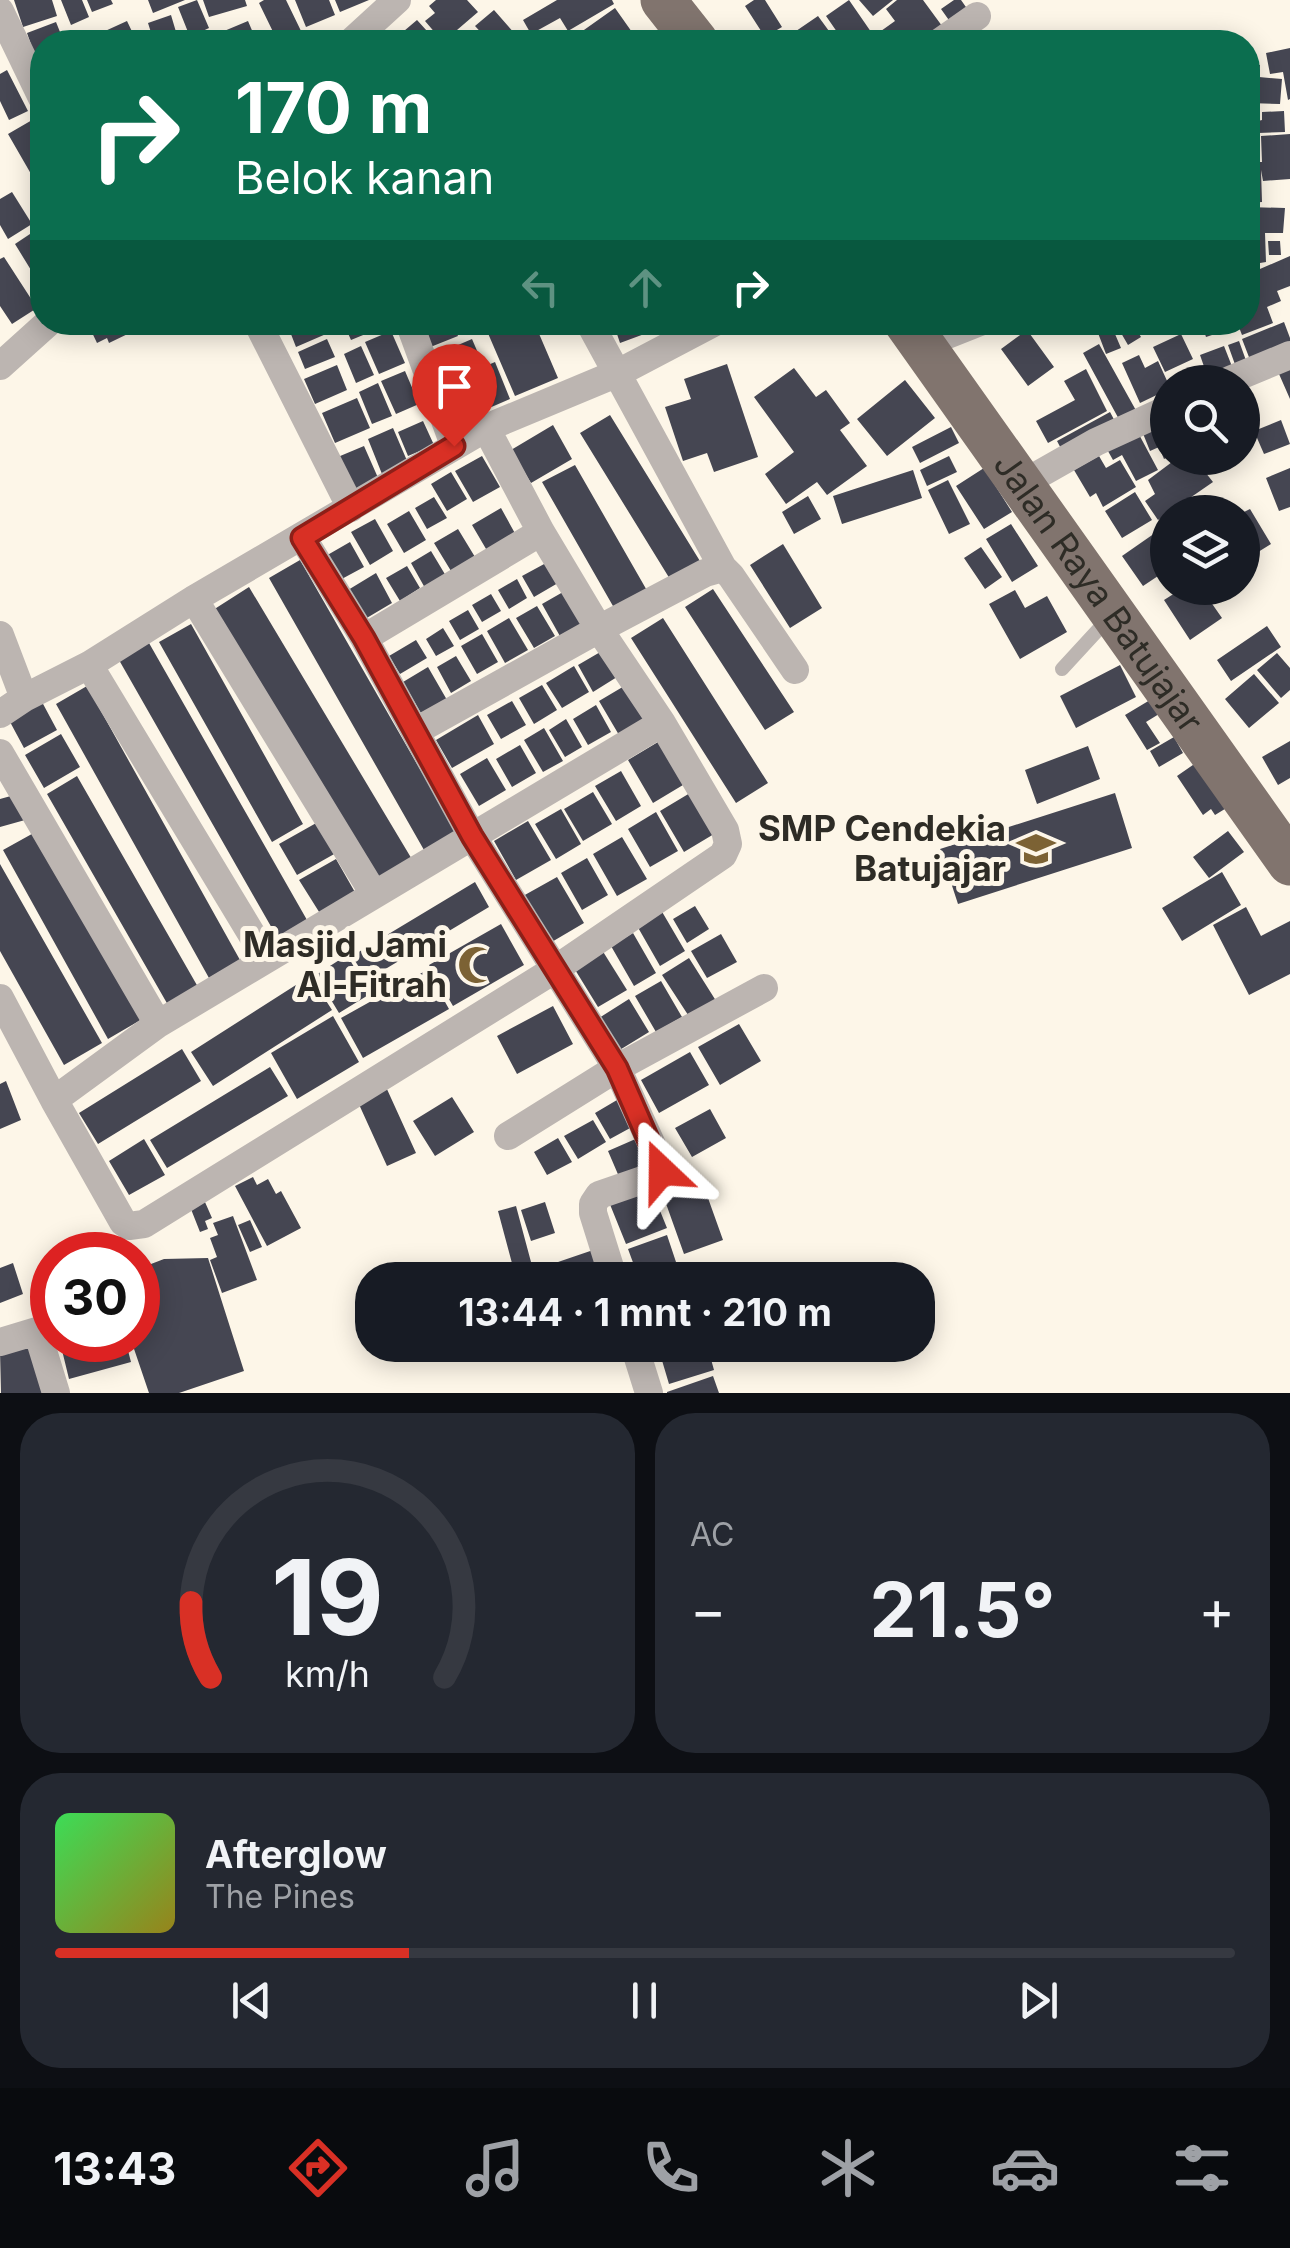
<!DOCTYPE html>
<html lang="id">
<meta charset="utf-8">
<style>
body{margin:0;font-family:Inter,sans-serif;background:#242831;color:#f1f3f6;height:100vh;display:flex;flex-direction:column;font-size:38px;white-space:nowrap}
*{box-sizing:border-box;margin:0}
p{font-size:32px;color:#9ea1a6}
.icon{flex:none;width:55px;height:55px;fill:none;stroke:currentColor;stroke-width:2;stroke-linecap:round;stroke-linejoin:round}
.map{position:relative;height:1393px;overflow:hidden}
.details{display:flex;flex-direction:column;gap:20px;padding:20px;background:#0d0f14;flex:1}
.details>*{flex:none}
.guide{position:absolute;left:30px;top:30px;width:1230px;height:305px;border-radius:40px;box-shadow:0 5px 25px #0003;background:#0b6e4f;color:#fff;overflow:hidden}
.fabs{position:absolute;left:1150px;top:365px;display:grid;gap:20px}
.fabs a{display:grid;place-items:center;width:110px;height:110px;border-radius:50%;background:#171b24;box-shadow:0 5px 25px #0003;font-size:50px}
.speed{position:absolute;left:30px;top:1232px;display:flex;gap:20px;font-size:50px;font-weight:700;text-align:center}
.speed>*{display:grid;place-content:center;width:130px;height:130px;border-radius:50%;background:#171b24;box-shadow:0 5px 25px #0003;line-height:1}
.speed .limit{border:15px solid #d22;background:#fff;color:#111}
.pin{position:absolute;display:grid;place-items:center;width:85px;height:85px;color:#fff;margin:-102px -42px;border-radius:50% 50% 50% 0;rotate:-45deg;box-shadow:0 0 10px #0007}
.pin .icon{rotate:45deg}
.me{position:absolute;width:110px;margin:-55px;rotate:337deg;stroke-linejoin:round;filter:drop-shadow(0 0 8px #0008)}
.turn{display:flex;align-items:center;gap:35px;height:210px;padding:0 40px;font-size:45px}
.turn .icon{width:130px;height:130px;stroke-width:2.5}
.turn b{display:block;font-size:70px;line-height:85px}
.lanes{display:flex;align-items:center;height:95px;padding:0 40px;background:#0003;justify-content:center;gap:50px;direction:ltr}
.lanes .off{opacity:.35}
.big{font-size:75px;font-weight:700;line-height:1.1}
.details .widget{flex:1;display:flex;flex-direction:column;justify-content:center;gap:15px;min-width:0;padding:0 35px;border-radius:40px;background:#242831}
.details .dial{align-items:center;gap:0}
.dial svg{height:260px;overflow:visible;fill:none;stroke:#363941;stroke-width:7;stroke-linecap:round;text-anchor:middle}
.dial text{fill:#f1f3f6;stroke:none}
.song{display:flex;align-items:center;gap:30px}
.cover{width:120px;height:120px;border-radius:15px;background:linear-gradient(135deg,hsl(130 70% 55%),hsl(50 70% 35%))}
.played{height:10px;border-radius:5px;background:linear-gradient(90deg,#d93025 30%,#363941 30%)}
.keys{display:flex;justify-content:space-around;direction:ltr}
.heat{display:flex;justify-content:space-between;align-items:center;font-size:55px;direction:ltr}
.details .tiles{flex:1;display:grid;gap:20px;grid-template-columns:1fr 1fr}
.widget:last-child{grid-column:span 2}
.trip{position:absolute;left:355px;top:1262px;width:580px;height:100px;border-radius:40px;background:#171b24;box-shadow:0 5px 25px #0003;font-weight:700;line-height:100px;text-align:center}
.tabs{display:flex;height:160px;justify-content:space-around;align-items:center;background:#090b0e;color:#9ea1a6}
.tabs .icon{width:70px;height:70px}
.tabs .current{color:#d93025}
.tabs b{font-size:45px;color:#f1f3f6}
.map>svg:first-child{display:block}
</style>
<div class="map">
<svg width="1290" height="1393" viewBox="0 0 1290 1393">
<rect width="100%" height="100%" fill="#fdf6e8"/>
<!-- building -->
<path fill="#454652" d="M14,0H52L57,16L23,27Z
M61,0H82L89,17L71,25Z
M87,0H111L113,4L92,12Z
M148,0H185L153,13Z
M197,0L209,28L190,37L178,7Z
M203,0H245L247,6L209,17Z
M264,0H286L302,33L283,42H278L259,3Z
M295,0H329L335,15L306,27Z
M335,0H369L340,12Z
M436,0H467L478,12L443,42L425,21L435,13L429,6Z
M557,0H612L614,4L568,31L560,18L531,34L523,20Z
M754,0H765L782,27L765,37L745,6Z
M849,0L878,42H844L826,16Z
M859,0H893L873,16Z
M897,0H923L945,30L929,42H890L881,31L895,21L886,9Z
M954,0H961L973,17L956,30L941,9Z
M615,8L639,42H567Z
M494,10L522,42H483L487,39L475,26Z
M171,15L179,42H154L148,23Z
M818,16L837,42H780Z
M417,20L437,42H414L404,31Z
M127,21L137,42H95L92,37Z
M248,21L257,42H221L217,34Z
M56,22L64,42H42V57L36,59L27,33Z
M1290,48V99L1288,100L1283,72L1270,74L1266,53Z
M1248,65H1260L1259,77L1282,79L1280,104L1248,103Z
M7,70L28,111L9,120L0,101V74Z
M1284,111L1285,132L1258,133V121L1262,120V112Z
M39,116L42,122V193L8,134Z
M1290,134V179L1263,181L1261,170L1262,202L1248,203V162H1262L1261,136Z
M12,192L32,224L8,239L0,225V199Z
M1248,207L1285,208L1283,233H1265L1266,262L1248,265Z
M42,226V288L15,244Z
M1268,241H1280L1281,255H1269Z
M1290,256V286L1277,291L1281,301L1267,307L1273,323L1242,335L1237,322H1248V270L1251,268L1253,272Z
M4,257L37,308L12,324L0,306V259Z
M87,322H134L138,329L109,343L107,338L97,343Z
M304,322H321L326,334L296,347L289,329Z
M343,322H383L385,326L351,340Z
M418,322H452L458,336L428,348Z
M460,322H480L481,326L465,333Z
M506,322H534L558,378L515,396L487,331Z
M613,322H643L647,333L620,343Z
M1123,322H1132L1141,337L1128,345L1117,326Z
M1205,322H1231L1233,328L1206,337L1204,331L1192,335L1189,327Z
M1284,322L1290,338V350L1252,365L1242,339Z
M1112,327L1121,348L1106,354L1098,333Z
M1027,330L1054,367L1028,386L1001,349Z
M391,331L405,363L379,374L365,342Z
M1181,334L1193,359L1165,372L1153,347Z
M327,339L335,357L305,369L298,352Z
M472,339L481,360L444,376L435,355Z
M1239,341L1248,366L1237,370L1228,345Z
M1099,344L1138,414L1121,423L1083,353Z
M361,346L374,375L356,383L344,354Z
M1224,346L1233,369L1208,378L1200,355Z
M1139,355L1145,368L1158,361L1168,383L1162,386L1165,391L1140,403L1122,363Z
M495,362L510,399L459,421L444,384Z
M727,364L758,457L714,472L707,453L683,461L665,407L691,399L684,379Z
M337,365L347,390L315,404L304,379Z
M794,368L816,397L826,390L850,423L840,430L867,466L827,495L817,482L786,504L765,474L794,452L754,397Z
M1086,369L1107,411L1048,443L1036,421L1075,400L1064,381Z
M1290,369V399L1279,374Z
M405,371L419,404L396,414L381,381Z
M905,380L935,418L887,456L857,419Z
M378,383L392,416L372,424L359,392Z
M357,398L370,428L335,443L322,413Z
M1110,412L1118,427L1065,456L1057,441Z
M610,415L703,566L673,584L580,433Z
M1281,420L1290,444L1264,454L1254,431Z
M423,421L434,445L408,456L398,432Z
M1168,421V457L1164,459L1159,447L1150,451L1142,431Z
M553,425L572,459L531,483L511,450Z
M951,427L959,443L920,463L912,447Z
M1135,427L1158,470L1136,481L1122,455L1113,460L1104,444Z
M393,428L408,463L382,474L368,439Z
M364,446L379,480L347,493L333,459Z
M482,456L500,487L473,502L455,471Z
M949,456L957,472L927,486L920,470Z
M1099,456L1106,468L1120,460L1136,487L1103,507L1096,493L1090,497L1074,470Z
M1190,458H1194L1213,482L1158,520L1145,501L1155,494L1148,480L1176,459L1181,466Z
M575,465L649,594L617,613L542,482Z
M984,468L1012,512L984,529L956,486Z
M1290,468V507L1279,511L1266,478Z
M913,470L922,498L842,524L833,496Z
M451,472L467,499L447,511L431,484Z
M948,480L970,524L949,534L928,490Z
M1135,492L1152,520L1122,538L1105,511Z
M808,496L821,519L794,534L782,512Z
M434,497L447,518L427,529L415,508Z
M1217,500L1225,512H1198Z
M501,508L517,537L489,554L472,525Z
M1250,509L1271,544L1242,562V513Z
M409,511L426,540L404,553L387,524Z
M375,519L393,551L370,565L351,532Z
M1011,524L1038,566L1012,582L986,539Z
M1168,524V583L1161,574L1143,586L1122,556Z
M458,529L475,557L451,571L434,543Z
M350,542L364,567L338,581L324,557Z
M783,544L822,608L790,628L750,565Z
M981,547L1002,577L985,589L964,558Z
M431,551L446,576L425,588L411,563Z
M300,560L456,832L424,850L269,578Z
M546,563L558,583L534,597L522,576Z
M407,566L420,588L400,601L386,578Z
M376,573L392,603L365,619L348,590Z
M517,579L527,598L509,609L498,590Z
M249,587L413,861L377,883L213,610Z
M1183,588H1201L1222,618L1190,640L1164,600Z
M713,589L794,712L765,730L685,607Z
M1015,590L1025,608L1047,596L1067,632L1020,659L989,604Z
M563,592L582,625L561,638L542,604Z
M491,594L501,611L482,622L472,605Z
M537,606L555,636L534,648L516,618Z
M468,610L479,629L460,640L449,621Z
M509,618L528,650L505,663L487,631Z
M663,618L768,783L736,803L631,638Z
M191,624L303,824L272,842L159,642Z
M1267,626L1281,647L1231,681L1217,660Z
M443,628L454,646L436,656L426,639Z
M482,634L498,662L477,674L461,646Z
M416,640L427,658L400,674L389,656Z
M149,643L307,920L277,937L119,660Z
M602,651L617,677L593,692L578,665Z
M1277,653L1290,668V690L1281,698L1257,670Z
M456,656L471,681L451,693L437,667Z
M1120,665L1136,697L1076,728L1060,696Z
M574,666L589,692L562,708L546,683Z
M428,667L447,700L422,715L403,682Z
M1254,674L1279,703L1249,728L1225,699Z
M542,685L557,710L534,724L519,698Z
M626,685L646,719L619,735L599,701Z
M87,686L240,960L209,978L56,704Z
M1150,700L1159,714L1146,722L1160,743L1147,750L1125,715Z
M512,701L526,725L501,739L487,715Z
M42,702L57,730L24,748L9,720Z
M596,705L611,732L588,745L573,719Z
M478,715L494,744L452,768L436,740Z
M566,719L582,747L565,757L549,730Z
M544,728L563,761L543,772L524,740Z
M61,734L80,767L44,788L25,755Z
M1174,737L1183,753L1159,767L1150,751Z
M663,739L688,782L653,803L628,760Z
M1290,741V778L1278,785L1262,757Z
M520,745L536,773L512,787L496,759Z
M1088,746L1100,779L1037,804L1025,770Z
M487,758L506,790L479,806L460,774Z
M1203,758L1233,804L1215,815L1211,809L1203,815L1177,776Z
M621,771L641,806L616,821L595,786Z
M77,776L198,987L168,1005L47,794Z
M593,792L612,824L583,841L564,809Z
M690,793L714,834L684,852L660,811Z
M1115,793L1132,848L958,904L940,849Z
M18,794L25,820L0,827V799Z
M561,809L581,844L556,859L535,824Z
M656,812L678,851L650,867L628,829Z
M528,821L551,860L516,880L494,841Z
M318,822L336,853L297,875L279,844Z
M39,830L144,1018L108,1039L3,850Z
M1228,831L1244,852L1209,878L1193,857Z
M622,837L647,879L617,896L593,854Z
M587,858L608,895L582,910L561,873Z
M336,859L356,894L321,915L299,880Z
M0,864L102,1043L64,1065L0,951Z
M1222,872L1241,905L1182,941L1162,908Z
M557,877L584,923L550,943L523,896Z
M475,882L489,907L367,980L352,956Z
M695,906L709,929L687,943L673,919Z
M1246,907L1261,936L1290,921V974L1249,995L1213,925Z
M661,910L685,951L660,966L636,924Z
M501,924L524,965L453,1006L429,965Z
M633,933L656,973L634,986L611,946Z
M721,934L737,962L707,978L691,951Z
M602,950L627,990L598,1007L574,968Z
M347,955L370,994L339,1013L316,975Z
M689,958L718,1004L692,1021L662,975Z
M427,970L449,1009L363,1058L341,1018Z
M310,976L332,1010L213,1086L191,1052Z
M661,981L682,1017L656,1032L635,996Z
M629,999L649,1032L618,1051L599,1018Z
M553,1006L573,1044L517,1074L497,1036Z
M333,1016L359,1062L297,1099L271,1053Z
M739,1024L761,1061L720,1085L698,1047Z
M182,1049L201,1081L98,1144L79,1113Z
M690,1052L709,1085L659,1113L641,1080Z
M270,1067L288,1096L167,1168L150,1140Z
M6,1081L21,1120L0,1129V1084Z
M386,1087L416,1153L387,1166L357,1100Z
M452,1097L474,1132L435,1156L413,1121Z
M617,1100L632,1127L610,1139L595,1113Z
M710,1109L726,1138L692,1157L675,1128Z
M593,1120L606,1142L578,1159L564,1136Z
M647,1134L659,1162L620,1179L608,1151Z
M558,1138L572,1162L547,1175L534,1152Z
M144,1139L165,1175L129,1195L109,1161Z
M253,1177L257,1185L268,1179L276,1194L281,1191L301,1228L267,1246L235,1186Z
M703,1184L723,1240L684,1254L664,1198Z
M650,1186L667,1228L626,1244L609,1202Z
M201,1193L212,1218L205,1221L208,1229L200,1232L187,1199Z
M545,1202L555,1233L531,1241L521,1210Z
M516,1206L531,1262L513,1267L498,1211Z
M233,1216L257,1280L222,1293L210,1260L217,1257L210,1238L218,1235L213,1223Z
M250,1220L262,1247L250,1252L238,1225Z
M667,1235L676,1262L638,1276L628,1249Z
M602,1247L611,1275L597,1280H564L558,1262Z
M208,1258L244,1371L179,1393H149L131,1340H138V1269L164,1259Z
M13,1263L23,1294L0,1303V1268Z
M685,1267L689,1280H642V1279Z
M84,1340H118L119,1345L126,1343L131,1362L69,1379L61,1346Z
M36,1341L49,1393H1L0,1351Z
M702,1345H707L714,1370L669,1384L661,1357Z
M713,1376L719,1393H667V1392Z"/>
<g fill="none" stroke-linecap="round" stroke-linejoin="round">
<!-- service -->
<path stroke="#bcb5b1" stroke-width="14" d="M1062,669L1108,619"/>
<!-- minor -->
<path stroke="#bcb5b1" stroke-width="28" d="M0,11L42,98
M351,42L397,0
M940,42L977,16
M257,322L351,508
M409,322L454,445
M589,322L723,568L731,576L795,670
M922,345L980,322
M0,366L49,322
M1225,382L1290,355
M486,428L541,532L599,629L662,723L725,830L728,844L723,855L554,970L144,1224L129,1226L123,1222L54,1100L158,1024L662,723
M1020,485L1096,442L1168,409
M302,537L364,638L472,836L617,1068L662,1167L660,1174L599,1195L593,1204V1213L614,1280
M194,599L374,894
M0,635L24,698
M364,638L541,532
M89,665L266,958
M0,714L24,698L89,665L194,599L486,428L618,373L715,322
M416,731L599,629L705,573L723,568
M0,753L158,1024
M0,998L54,1100
M508,1136L617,1068L764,988
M0,1342L37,1331L56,1393
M634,1345L649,1393"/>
<!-- trunk -->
<g stroke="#81746e" stroke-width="45">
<path d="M663,0L696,42"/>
<path id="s1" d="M906,322L1290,863"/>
</g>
</g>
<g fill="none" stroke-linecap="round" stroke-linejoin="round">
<!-- route casing -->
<g stroke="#8d1f18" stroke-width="25">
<path id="route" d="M454,446L302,538L364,638L472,836L617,1068L662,1171"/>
</g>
<!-- route -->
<use href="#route" stroke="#d93025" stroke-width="18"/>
</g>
<!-- icons -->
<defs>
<g id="school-bare" transform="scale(3)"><path d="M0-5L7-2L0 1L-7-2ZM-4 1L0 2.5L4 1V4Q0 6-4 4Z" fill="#7c6234" stroke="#fdf6e8" stroke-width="2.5" paint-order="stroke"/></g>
<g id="mosque-bare" transform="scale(3)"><path d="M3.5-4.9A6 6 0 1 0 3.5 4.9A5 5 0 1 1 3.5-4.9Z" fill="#7c6234" stroke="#fdf6e8" stroke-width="2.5" paint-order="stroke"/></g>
</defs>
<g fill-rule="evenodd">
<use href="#school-bare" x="1036" y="849"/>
<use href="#mosque-bare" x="477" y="965"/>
</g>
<g text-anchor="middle" stroke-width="10" stroke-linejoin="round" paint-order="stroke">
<!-- street labels -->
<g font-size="35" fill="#2e2c26" stroke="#fdf6e8">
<text dy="12" stroke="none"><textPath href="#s1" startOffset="332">Jalan Raya Batujajar</textPath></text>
</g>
<!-- poi labels -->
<g font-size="35" font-weight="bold" fill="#2e2c26" stroke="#fdf6e8" text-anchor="end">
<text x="1006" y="841">SMP Cendekia<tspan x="1006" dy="40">Batujajar</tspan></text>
<text x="447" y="957">Masjid Jami<tspan x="447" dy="40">Al-Fitrah</tspan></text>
</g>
</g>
</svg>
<div class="fabs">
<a><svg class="icon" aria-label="search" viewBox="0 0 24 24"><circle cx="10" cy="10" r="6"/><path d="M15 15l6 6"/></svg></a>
<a><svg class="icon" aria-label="layers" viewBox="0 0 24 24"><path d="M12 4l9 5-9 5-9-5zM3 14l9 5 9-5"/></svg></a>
</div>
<div class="speed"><div class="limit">30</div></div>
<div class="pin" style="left:454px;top:446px;background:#d93025"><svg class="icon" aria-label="arrive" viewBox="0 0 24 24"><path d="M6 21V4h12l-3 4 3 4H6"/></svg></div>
<svg class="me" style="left:662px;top:1171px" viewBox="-20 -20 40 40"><path d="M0-17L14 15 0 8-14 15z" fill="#d93025" stroke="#fff" stroke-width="4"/></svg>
<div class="trip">13:44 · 1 mnt · 210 m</div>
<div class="guide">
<div class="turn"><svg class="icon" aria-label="right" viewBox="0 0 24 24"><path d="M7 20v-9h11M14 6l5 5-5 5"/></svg><div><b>170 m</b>Belok kanan</div></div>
<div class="lanes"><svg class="icon off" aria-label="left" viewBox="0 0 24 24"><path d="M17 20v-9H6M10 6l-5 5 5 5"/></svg><svg class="icon off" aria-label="ahead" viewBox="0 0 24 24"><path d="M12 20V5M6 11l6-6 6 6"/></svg><svg class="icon" aria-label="right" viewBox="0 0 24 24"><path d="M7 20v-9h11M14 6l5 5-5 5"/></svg></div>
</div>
</div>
<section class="details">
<div class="tiles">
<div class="widget dial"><svg viewBox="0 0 100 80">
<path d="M14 69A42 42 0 1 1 86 69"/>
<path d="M14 69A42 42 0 0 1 8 46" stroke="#d93025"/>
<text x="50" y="56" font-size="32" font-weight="700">19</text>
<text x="50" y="72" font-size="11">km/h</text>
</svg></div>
<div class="widget"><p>AC</p>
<div class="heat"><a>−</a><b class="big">21.5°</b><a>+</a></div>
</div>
<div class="widget">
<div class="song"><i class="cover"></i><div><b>Afterglow</b><p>The Pines</p></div></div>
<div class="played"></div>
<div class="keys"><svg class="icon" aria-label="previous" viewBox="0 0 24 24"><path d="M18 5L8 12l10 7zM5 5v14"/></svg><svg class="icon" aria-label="pause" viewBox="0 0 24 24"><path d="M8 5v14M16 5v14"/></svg><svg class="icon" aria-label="next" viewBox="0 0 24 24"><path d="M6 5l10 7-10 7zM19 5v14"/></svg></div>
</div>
</div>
</section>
<nav class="tabs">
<b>13:43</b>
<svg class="icon current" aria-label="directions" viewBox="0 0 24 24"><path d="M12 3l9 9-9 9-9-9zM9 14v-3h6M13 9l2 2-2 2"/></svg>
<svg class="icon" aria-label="music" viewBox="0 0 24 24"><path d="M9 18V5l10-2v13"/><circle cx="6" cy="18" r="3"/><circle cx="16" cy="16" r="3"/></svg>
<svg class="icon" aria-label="phone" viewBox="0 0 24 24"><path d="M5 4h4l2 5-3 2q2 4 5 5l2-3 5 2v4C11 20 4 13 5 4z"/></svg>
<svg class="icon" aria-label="climate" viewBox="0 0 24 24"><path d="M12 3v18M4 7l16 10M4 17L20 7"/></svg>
<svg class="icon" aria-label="car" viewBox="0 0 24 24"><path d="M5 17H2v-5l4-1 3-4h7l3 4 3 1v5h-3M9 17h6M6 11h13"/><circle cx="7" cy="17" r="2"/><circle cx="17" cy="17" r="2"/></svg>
<svg class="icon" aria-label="filters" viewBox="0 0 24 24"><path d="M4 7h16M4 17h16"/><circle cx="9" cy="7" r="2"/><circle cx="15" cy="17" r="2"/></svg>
</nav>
